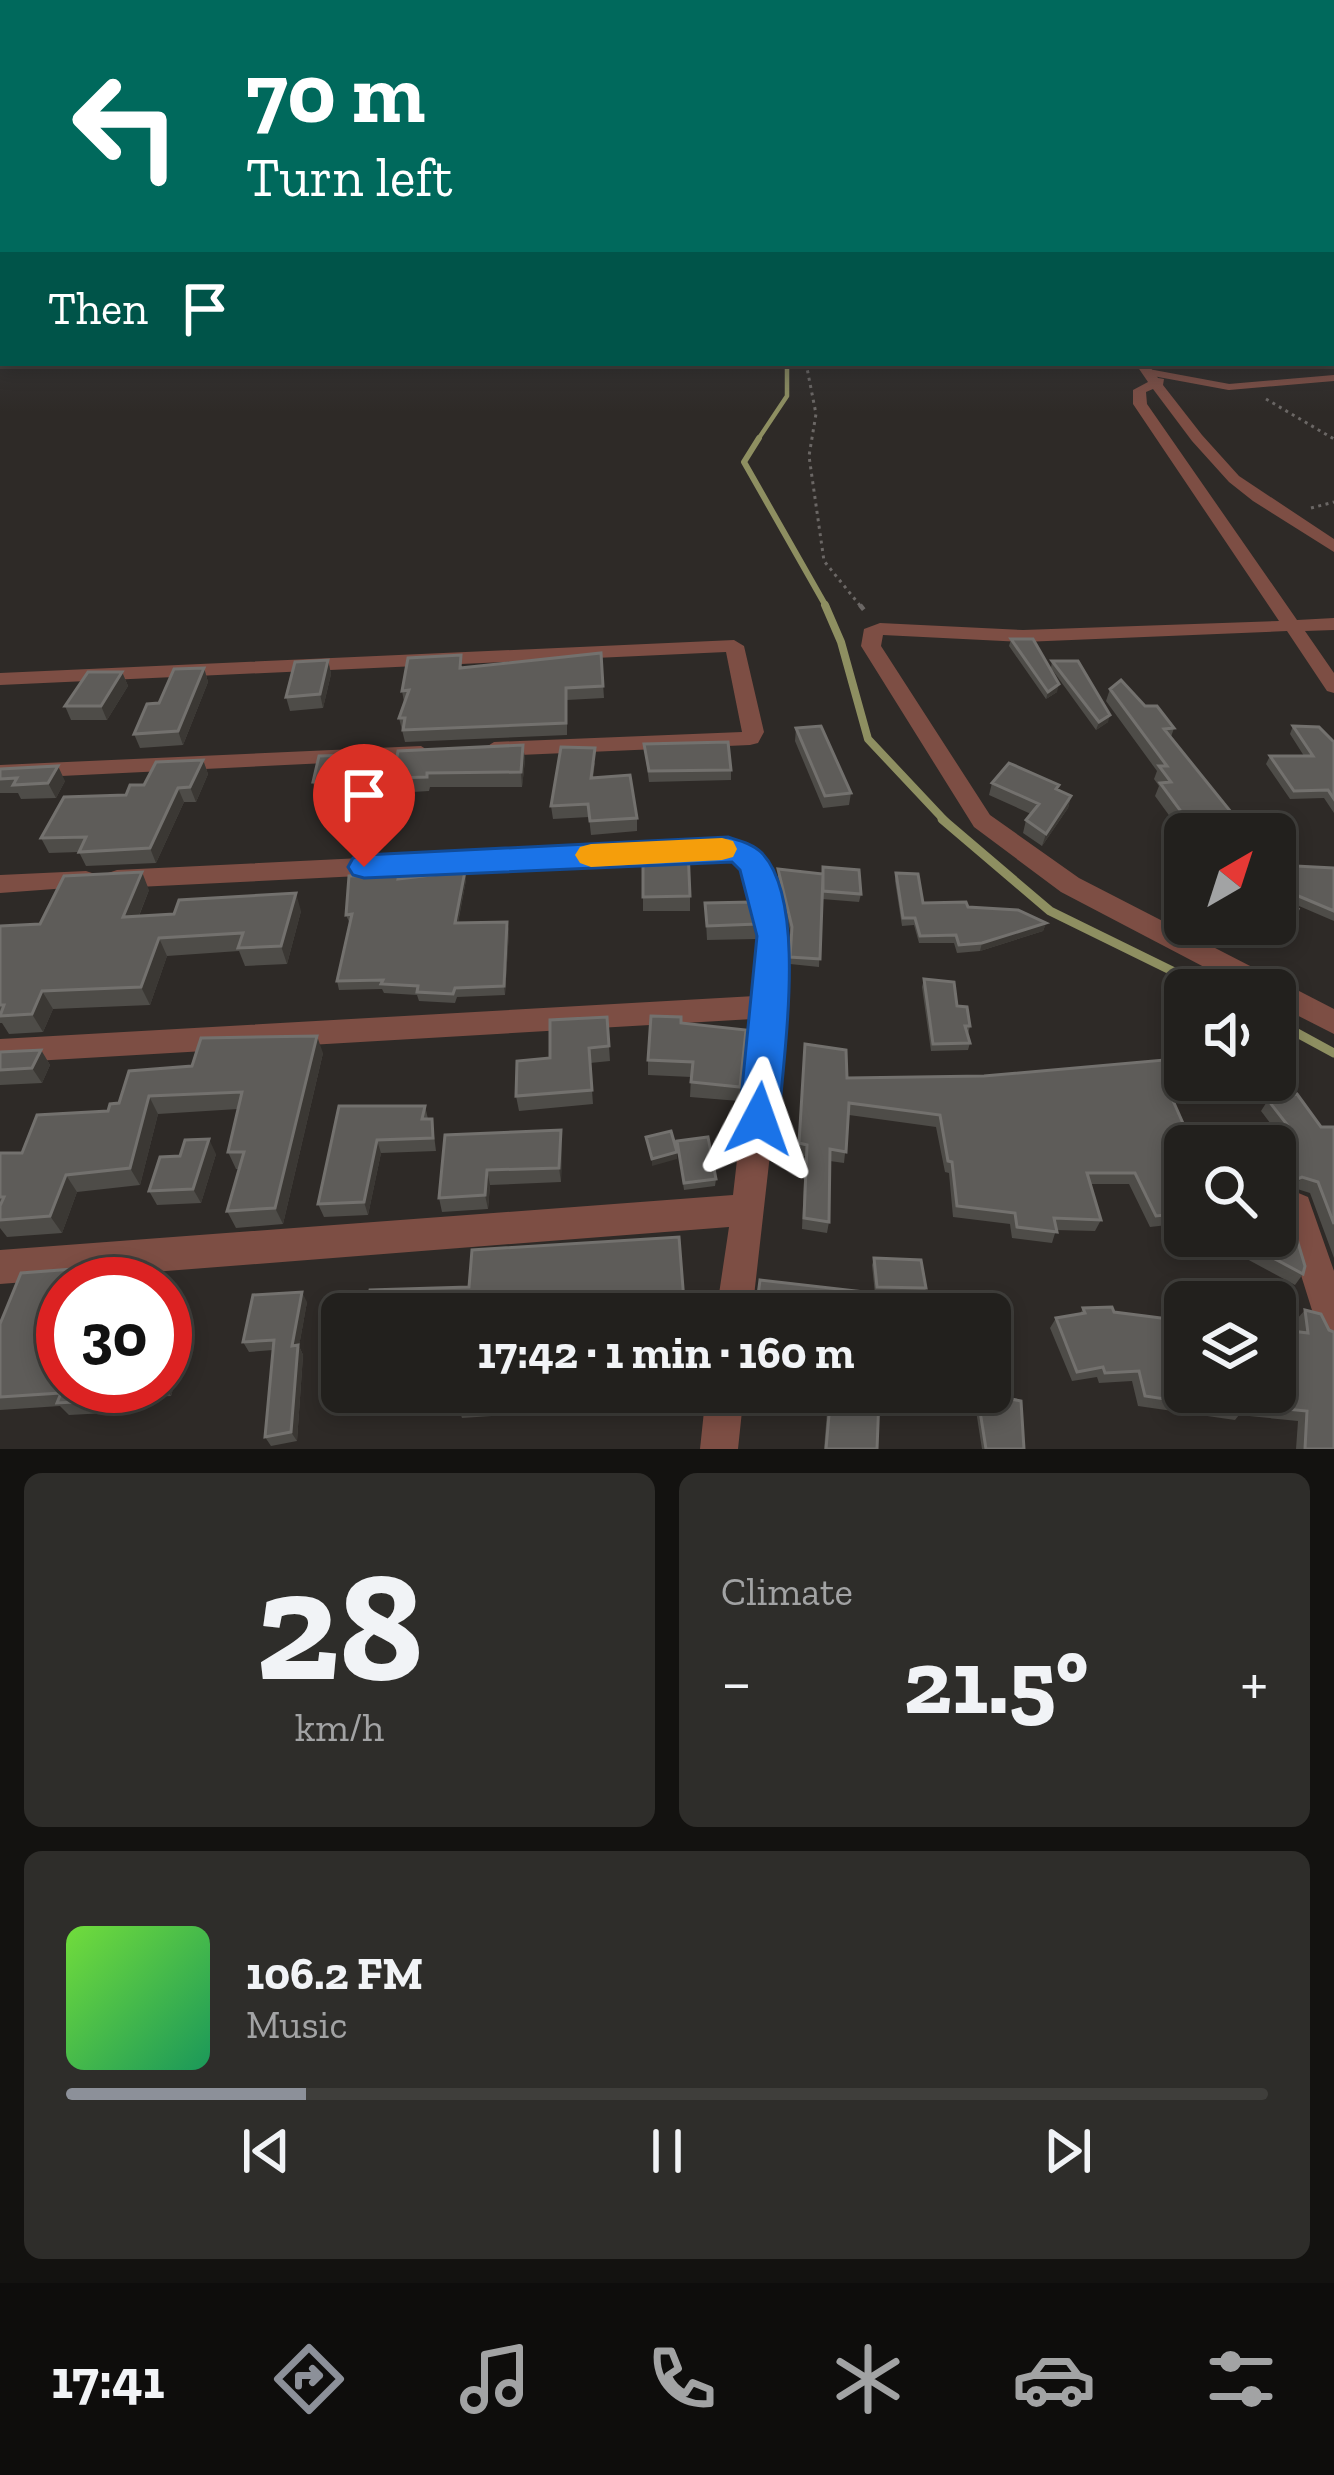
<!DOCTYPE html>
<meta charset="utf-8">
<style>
body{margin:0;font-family:"Zilla Slab",serif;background:#2e2d2a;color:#f1f3f6;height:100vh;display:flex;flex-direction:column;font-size:45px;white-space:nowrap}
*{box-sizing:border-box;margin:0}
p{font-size:39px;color:#a2a3a4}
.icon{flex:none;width:66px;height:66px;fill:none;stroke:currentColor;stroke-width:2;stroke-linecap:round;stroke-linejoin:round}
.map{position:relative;height:1449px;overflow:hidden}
.drawer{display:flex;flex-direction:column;gap:24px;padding:24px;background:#131210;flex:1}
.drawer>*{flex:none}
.banner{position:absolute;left:0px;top:0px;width:1335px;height:366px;box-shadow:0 6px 18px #0003,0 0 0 3px #3f3e3b;background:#00695c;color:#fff;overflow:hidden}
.needle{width:78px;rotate:39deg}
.tools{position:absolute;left:1164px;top:813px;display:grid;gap:24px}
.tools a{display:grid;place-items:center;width:132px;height:132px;border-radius:18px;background:#22201d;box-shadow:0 6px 18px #0003,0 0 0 3px #3f3e3b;font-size:60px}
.speed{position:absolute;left:36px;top:1257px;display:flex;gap:24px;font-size:60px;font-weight:700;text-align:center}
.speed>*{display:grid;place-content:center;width:156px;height:156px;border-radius:50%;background:#22201d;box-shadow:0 6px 18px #0003,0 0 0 3px #3f3e3b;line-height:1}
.speed .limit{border:18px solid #d22;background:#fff;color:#111}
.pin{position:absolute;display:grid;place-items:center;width:102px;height:102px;color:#fff;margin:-123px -51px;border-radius:50% 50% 50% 0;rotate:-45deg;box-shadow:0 0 12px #0007}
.pin .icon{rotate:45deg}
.me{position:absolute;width:132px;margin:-66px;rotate:4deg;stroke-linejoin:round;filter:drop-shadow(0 0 9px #0008)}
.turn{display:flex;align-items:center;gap:42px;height:252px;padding:0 48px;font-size:54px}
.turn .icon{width:156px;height:156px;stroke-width:2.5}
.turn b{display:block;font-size:84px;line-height:102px}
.then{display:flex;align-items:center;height:114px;padding:0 48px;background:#0003;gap:24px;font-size:45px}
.big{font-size:90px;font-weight:700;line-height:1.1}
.drawer .widget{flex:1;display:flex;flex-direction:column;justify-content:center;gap:18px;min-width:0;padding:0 42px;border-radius:18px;background:#2e2d2a}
.drawer .dial{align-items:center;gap:0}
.dial b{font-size:156px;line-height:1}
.song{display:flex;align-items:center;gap:36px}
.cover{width:144px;height:144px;border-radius:18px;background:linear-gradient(135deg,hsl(100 70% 55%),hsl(150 70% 35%))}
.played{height:12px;border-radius:6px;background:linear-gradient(90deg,#8c9099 20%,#3f3e3b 20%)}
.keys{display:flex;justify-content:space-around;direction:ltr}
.heat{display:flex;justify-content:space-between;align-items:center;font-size:66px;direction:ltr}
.drawer .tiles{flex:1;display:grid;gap:24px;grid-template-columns:1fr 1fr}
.widget:last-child{grid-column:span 2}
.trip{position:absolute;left:321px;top:1293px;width:690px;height:120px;border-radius:18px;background:#22201d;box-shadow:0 6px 18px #0003,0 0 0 3px #3f3e3b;font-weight:700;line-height:120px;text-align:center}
.menu{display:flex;height:192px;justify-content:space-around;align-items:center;background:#0e0d0c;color:#a2a3a4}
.menu .icon{width:84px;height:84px}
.menu .active{color:#8c9099}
.menu b{font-size:54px;color:#f1f3f6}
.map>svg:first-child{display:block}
</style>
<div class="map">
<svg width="1334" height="1449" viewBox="0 0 1334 1449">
<rect width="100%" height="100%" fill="#2e2a27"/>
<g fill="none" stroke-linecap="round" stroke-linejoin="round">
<!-- stream-far3 -->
<path stroke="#8e8f61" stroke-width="4.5" d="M757,441L787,396V363"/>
<!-- stream-far2 -->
<path stroke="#8e8f61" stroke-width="6" d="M759,438L744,462L827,608"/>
<!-- stream-far1 -->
<path stroke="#8e8f61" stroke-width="8" d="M825,605L841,642L868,739L946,822"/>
<!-- stream -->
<path stroke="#8e8f61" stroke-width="9" d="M942,819L1050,911L1211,990
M1275,1021L1334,1053"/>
<!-- path-far1 -->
<path stroke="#6b6765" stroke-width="3" stroke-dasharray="3 4.5" stroke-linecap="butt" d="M806,363L816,414L809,456L824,561L862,608
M1266,399L1334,439
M1311,508L1334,502"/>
<!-- path -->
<path stroke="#6b6765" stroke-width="4.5" stroke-dasharray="6 9" stroke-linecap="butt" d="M860,605L868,615"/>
<!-- lane -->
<path stroke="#7d4e44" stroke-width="6" d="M1148,372L1229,387L1334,378"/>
<!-- street -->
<path fill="#7d4e44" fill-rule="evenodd" d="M0,223H3V229H0Z
M3,261V267L0,268V262Z
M0,352H3V360H0Z
M1135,363H1147L1158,378L1164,379L1163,385L1202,435L1239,476L1334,539V552L1253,501L1229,482L1192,441L1153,389L1146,392L1147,404L1297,620L1334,618V630L1305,631L1334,673V693L1327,691L1287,631L1023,642L883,635L881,646L990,815L1079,878L1334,1009V1034L1275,1004V990H1248L1061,892L974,827L861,646L864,629L880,623L1023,630L1279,621L1133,404V390L1148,382Z
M734,640L744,646L764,732L758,743L750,745L494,756L483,749L494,742L742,732L726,652L0,685V673Z
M421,746L432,753L429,758L0,779V765Z
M728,840L763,859L787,936L774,1119L752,1314H716L729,1227L0,1284V1250L733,1195L753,1019L0,1063V1039L755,996L761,936L743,870L724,858L117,888L108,885L105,879L108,873L117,870Z
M86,871L95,874L98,880L95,886L0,893V875Z
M1296,1192L1308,1197L1334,1271V1341L1321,1336L1316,1323L1280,1208L1284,1197Z
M706,1392H744L738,1449H700Z"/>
</g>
<!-- wall -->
<path fill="#4e4c48" d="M1011,639L1057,692L1046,699L1009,646Z
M601,653L604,698L567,700V735L405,742L399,718L404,702L402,691L463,668Z
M328,660L331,674L323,708L290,711L286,697Z
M1052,661L1108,722L1096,730L1051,668Z
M204,668L208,682L183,745L140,748L134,734L159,703Z
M122,672L128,686L107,720H71L65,706Z
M1110,689L1145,706L1174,728L1171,737L1231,812L1225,825L1179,829L1155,796L1159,786L1154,779L1157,771L1106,701Z
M1293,726L1334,742V813L1324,798L1290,799L1266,764L1270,756H1304L1290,734Z
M796,728L851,793L849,805L823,808L795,741Z
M644,744L731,770V780L649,782Z
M523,745L525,760L522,787H430L429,791L396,793L393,778Z
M355,755L358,767L348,816L322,818L318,806L320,794L316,795L313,782Z
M203,760L208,774L196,802H184L156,863L86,866L79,852L49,853L41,838L144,785Z
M595,762L593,778L637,818V831L591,835L589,817L553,819L551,806Z
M0,769L65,781L56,798L21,799L18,793H0Z
M992,783L1058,790L1071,796L1068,808L1042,846L1023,833L1026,820L1031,814L989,795Z
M643,852L690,896V911H643Z
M1276,865L1334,868V921L1292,903L1275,877Z
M778,869L861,894L859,902L822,899L819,967L790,964L791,935L778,877Z
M465,871L466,880L458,923L507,922L509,931L505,995L457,997L455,1003L419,1001L417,995L384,993L382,989L339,990L337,981L350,924L346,915L399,874L400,879Z
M896,873L923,903L968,907L1046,923L1043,931L980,951L957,953L954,943H919L914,925L902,926L895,881Z
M149,890L139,916L301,911L287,964L245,966L239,951L167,956L150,1005L53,1009L43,1032L9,1034L2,1023H0V926L40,924Z
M705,903L757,924L756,939L707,940Z
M1255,924H1275L1290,930L1286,938Z
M924,979L957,1006L970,1026L968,1034L970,1043L968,1050L931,1051L922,987Z
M607,1017L610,1061L590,1063L593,1104L519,1111L516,1096L550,1058Z
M681,1023L746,1030L739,1101L690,1097L691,1077L648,1075V1060Z
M41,1050L50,1065L42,1083L0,1085V1052Z
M323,1053L283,1224L236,1228L227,1211L239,1169H236L228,1152L238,1109L158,1114L140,1185L77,1192L62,1233L7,1237L0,1228V1153H22L108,1111L119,1103L192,1066Z
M804,1056L847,1078L1177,1087L1171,1098L1185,1146V1223L1150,1227L1129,1184H1091L1101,1220L1095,1231L1056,1230L1052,1243L1012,1238L1010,1224L953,1217L949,1173L945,1172L936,1127L849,1115L844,1163L830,1161L829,1222L827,1233L802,1229L805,1156L797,1155Z
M1268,1100L1321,1127H1334V1258L1310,1193L1294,1188L1286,1191L1284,1196L1303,1274L1295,1285L1245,1258L1251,1239L1229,1236H1275V1146H1270L1266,1139L1274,1128L1261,1111Z
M339,1106H425L428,1119H432L436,1151L381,1153L368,1215L324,1217L318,1204Z
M445,1135L562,1144L561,1182L490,1185L488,1209L442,1212L439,1198Z
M677,1141L716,1179L715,1186L684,1190Z
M216,1154L201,1203L157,1205L149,1191Z
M874,1258L926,1288L924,1295L875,1294L872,1265Z
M101,1267L107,1276L138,1274L144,1284H63V1386H165V1325L179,1324L188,1337L171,1396L111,1399L106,1413L69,1415L60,1406L0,1410V1324L21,1273Z
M307,1302L299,1346L303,1355L297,1441L271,1446L265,1437L273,1350L249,1352L243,1342Z
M1083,1308L1114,1312L1185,1392L1298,1332L1296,1320L1305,1310L1329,1330L1334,1449H1296L1298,1421L1239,1415L1235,1420L1138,1406L1132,1381L1099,1383L1097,1377L1072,1381L1050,1328L1056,1318L1080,1314Z
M990,1319L1005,1360L1002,1366L990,1365Z
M691,1392V1402L462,1418L460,1412Z
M747,1392H864L877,1449H824L828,1400L785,1394L784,1401L748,1399Z
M977,1392L1024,1449H982L974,1398Z"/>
<!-- shaded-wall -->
<path fill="#3b3834" d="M328,660L331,674L323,708L320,694Z
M204,668L208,682L183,745L178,731Z
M122,672L128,686L107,720L101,706Z
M1059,684L1057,692L1046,699L1048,692Z
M1110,715L1108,722L1096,730L1099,722Z
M523,745L525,760L522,787L521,772Z
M355,755L358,767L348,816L345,803Z
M203,760L208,774L196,802L190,787Z
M58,766L65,781L56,798L48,783Z
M178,788L184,802L156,863L150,848Z
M1071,796L1068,808L1042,846L1046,834Z
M465,871L466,880L456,932L455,923Z
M142,872L149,890L131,935L123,917Z
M296,893L301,911L287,964L281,946Z
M507,922L509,931L505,995L504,986Z
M1046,923L1043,931L980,951L982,943Z
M159,938L167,956L150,1005L141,987Z
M42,991L53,1009L43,1032L32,1014Z
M317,1036L323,1053L283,1224L275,1208Z
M41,1050L50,1065L42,1083L32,1068Z
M149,1096L158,1114L140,1185L130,1168Z
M561,1130L562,1144L561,1182L559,1168Z
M209,1139L216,1154L201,1203L193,1189Z
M377,1140L381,1153L368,1215L364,1202Z
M677,1152V1159L652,1166V1159Z
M487,1170L490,1185L488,1209L485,1195Z
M66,1175L77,1192L62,1233L50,1216Z
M1302,1177L1294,1188L1282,1193L1290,1182Z
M302,1292L307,1302L299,1346L303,1355L297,1441L291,1432L292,1346Z
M179,1324L188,1337L171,1396L164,1386L165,1374Z
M100,1386L111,1399L106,1413L95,1401Z"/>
<!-- building -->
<path fill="#5e5c59" stroke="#73716e" stroke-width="3" d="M1011,639H1033L1059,684L1048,692Z
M601,653L603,686L566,688V723L403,730L405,718H399L409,690L402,691L408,658L461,655L460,668Z
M328,660L320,694L286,697L295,662Z
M1052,661H1078L1110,715L1099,722Z
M204,668L178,731L134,734L147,704L159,703L174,669Z
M88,672H122L101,706H65Z
M1121,680L1145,706H1157L1174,728L1164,729L1231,812L1185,817L1160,783L1171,782L1159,766H1167L1110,689Z
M821,726L851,793L825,796L796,728Z
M1293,726L1319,727L1334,742V799L1328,790L1294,791L1270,756H1313Z
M728,742L731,770L649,771L644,744Z
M523,745L521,772L427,773V777L393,778L398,751Z
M561,747L595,748L591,778L630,775L637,818L590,821L588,804L551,806Z
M355,755L345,803L318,806L322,782H313L319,756Z
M203,760L190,787L178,788L150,848L79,852L86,837L41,838L64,797L126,795L130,785H144L156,762Z
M1009,763L1059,785L1056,789L1071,796L1046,834L1026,820L1039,804L992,783Z
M58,766L48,783L13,785L17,778L0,779V769Z
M688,849L690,896L643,897V852Z
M1276,865L1334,868V911L1296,895Z
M823,867L859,870L861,894L823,891Z
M778,869L823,874L820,959L790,957L792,927Z
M465,871L455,923L507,922L504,986L455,988L453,994L417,992L418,986L381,984L383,980L337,981L352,914L346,915L349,876L399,874L398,879Z
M142,872L123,917L174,914L179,900L296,893L281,946L238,948L243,933L159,938L141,987L42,991L32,1014L0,1016L4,1005H0V926L40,924L64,876Z
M896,873L918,874L923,903L966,902L968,907L1018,910L1046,923L982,943L959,945L956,935L920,936L915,918H903Z
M1275,899L1298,909L1290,930L1275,924Z
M752,902L757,924L707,926L705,903Z
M924,979L954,982L957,1006L967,1007L970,1026H965L970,1043L933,1044Z
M651,1016L681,1017V1023L746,1030L740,1087L691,1082L693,1062L648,1060Z
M607,1017L609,1046L589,1048L592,1090L516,1096L517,1061L550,1058V1020Z
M317,1036L275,1208L227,1211L244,1152H228L242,1092L149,1096L130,1168L66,1175L50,1216L0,1220V1206L4,1197H0V1153H22L37,1115L108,1111L110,1104L119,1103L129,1071L192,1066L201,1038Z
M805,1044L846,1050L847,1078L984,1076L1164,1060L1177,1087H1167L1186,1130L1209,1129L1217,1144L1238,1146H1185V1213L1156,1216L1135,1173H1087L1101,1220L1054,1218L1057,1232L1017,1227L1015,1213L957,1206L952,1162L948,1161L940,1115L849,1103L846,1152L830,1149L829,1222L804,1218L807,1145L799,1143Z
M41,1050L32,1068L0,1070V1052Z
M1297,1094L1321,1127H1334V1224L1318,1182L1302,1177L1290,1182L1284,1196L1305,1266L1303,1274L1253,1247L1257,1236H1275V1150L1285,1151L1274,1127H1289L1268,1100Z
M339,1106H425L422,1119H432L433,1138L377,1140L364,1202L318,1204Z
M561,1130L559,1168L487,1170L485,1195L439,1198L445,1135Z
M671,1131L677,1152L652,1159L646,1137Z
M708,1137L716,1179L684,1183L677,1141Z
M209,1139L193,1189L149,1191L160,1157L180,1156L185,1140Z
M679,1237L685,1314H366L370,1290L469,1287L472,1250Z
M874,1258L921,1260L926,1288L877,1287Z
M101,1267L98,1276L138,1274L135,1284H63V1386H111H100L95,1401L57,1403L61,1393L0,1397V1324L21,1273Z
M760,1280L874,1293L873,1314H740L741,1304L757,1303Z
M302,1292L292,1346L298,1345L291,1432L265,1437L274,1340L243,1342L253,1295Z
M1112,1307L1114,1312L1185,1321V1392H1275V1329L1308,1333L1305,1310L1321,1314L1329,1330L1334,1332V1449H1305L1307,1411L1242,1405L1243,1411L1145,1396L1139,1371L1105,1373L1103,1367L1077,1372L1056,1318L1085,1313L1083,1308Z
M990,1319L1000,1320L1005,1360L990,1358Z
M179,1324L165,1374V1325Z
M461,1392H691V1396L460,1412Z
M831,1392H864V1395L879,1398L877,1449H826Z
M977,1392L1021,1401L1024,1449H986Z"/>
<!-- sky -->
<linearGradient id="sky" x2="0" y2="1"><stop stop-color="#191715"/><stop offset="0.51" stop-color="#464a52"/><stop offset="1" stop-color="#464a52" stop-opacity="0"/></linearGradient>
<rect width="1334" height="412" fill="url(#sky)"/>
<!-- route -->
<path fill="#1a73e8" stroke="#114b97" stroke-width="3" d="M728,837C741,841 753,844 762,853C808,902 783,1055 779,1119L773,1132L759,1137L745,1132L739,1119L757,936L740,870L732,862L364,878L353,875L348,867L353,858L364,855Z"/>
<!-- slow -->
<path fill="#f59e0b" d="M722,838L733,841L737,849L733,857L722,860L591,867L580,863L575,855L580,847L591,844Z"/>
</svg>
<div class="tools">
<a><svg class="needle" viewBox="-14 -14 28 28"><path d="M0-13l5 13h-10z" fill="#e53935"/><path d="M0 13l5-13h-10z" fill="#a2a3a4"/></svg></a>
<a><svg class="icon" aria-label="sound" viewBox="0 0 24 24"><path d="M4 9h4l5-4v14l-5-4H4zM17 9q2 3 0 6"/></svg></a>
<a><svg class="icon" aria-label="search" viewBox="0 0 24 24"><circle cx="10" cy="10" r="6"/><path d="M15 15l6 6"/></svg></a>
<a><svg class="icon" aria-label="layers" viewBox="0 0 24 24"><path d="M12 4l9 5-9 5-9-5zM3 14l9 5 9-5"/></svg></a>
</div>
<div class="speed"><div class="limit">30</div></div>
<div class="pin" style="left:364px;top:867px;background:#d93025"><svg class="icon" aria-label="arrive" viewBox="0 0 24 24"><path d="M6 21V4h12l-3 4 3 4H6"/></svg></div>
<svg class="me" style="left:759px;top:1119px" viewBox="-20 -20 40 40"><path d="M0-17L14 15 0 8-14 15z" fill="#1a73e8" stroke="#fff" stroke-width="4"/></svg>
<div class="trip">17:42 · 1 min · 160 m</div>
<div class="banner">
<div class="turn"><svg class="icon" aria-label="left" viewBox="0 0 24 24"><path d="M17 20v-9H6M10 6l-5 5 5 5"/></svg><div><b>70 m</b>Turn left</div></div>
<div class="then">Then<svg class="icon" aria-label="arrive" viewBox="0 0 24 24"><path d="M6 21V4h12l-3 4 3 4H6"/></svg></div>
</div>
</div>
<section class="drawer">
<div class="tiles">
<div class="widget dial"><b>28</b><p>km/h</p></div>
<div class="widget"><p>Climate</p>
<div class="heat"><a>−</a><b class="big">21.5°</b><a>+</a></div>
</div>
<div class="widget">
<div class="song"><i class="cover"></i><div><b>106.2 FM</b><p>Music</p></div></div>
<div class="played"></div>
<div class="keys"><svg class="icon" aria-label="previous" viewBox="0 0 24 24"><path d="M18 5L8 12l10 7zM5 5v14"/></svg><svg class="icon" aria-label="pause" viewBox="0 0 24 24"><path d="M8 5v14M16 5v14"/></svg><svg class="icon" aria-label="next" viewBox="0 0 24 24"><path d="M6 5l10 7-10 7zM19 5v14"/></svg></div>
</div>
</div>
</section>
<nav class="menu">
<b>17:41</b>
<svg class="icon active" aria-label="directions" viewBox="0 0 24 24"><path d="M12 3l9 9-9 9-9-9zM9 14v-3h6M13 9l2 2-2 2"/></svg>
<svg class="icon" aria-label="music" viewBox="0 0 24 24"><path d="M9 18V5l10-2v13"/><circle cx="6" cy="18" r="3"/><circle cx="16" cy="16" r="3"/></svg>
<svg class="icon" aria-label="phone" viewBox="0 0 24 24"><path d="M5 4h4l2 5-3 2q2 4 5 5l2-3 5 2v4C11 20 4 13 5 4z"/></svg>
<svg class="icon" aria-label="climate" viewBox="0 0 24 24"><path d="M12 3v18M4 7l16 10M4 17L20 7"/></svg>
<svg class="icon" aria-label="car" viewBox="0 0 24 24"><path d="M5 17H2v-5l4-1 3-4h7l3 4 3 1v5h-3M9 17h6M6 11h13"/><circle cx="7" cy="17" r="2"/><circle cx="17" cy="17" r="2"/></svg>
<svg class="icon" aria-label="filters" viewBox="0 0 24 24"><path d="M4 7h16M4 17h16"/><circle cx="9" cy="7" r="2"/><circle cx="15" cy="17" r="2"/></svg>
</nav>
